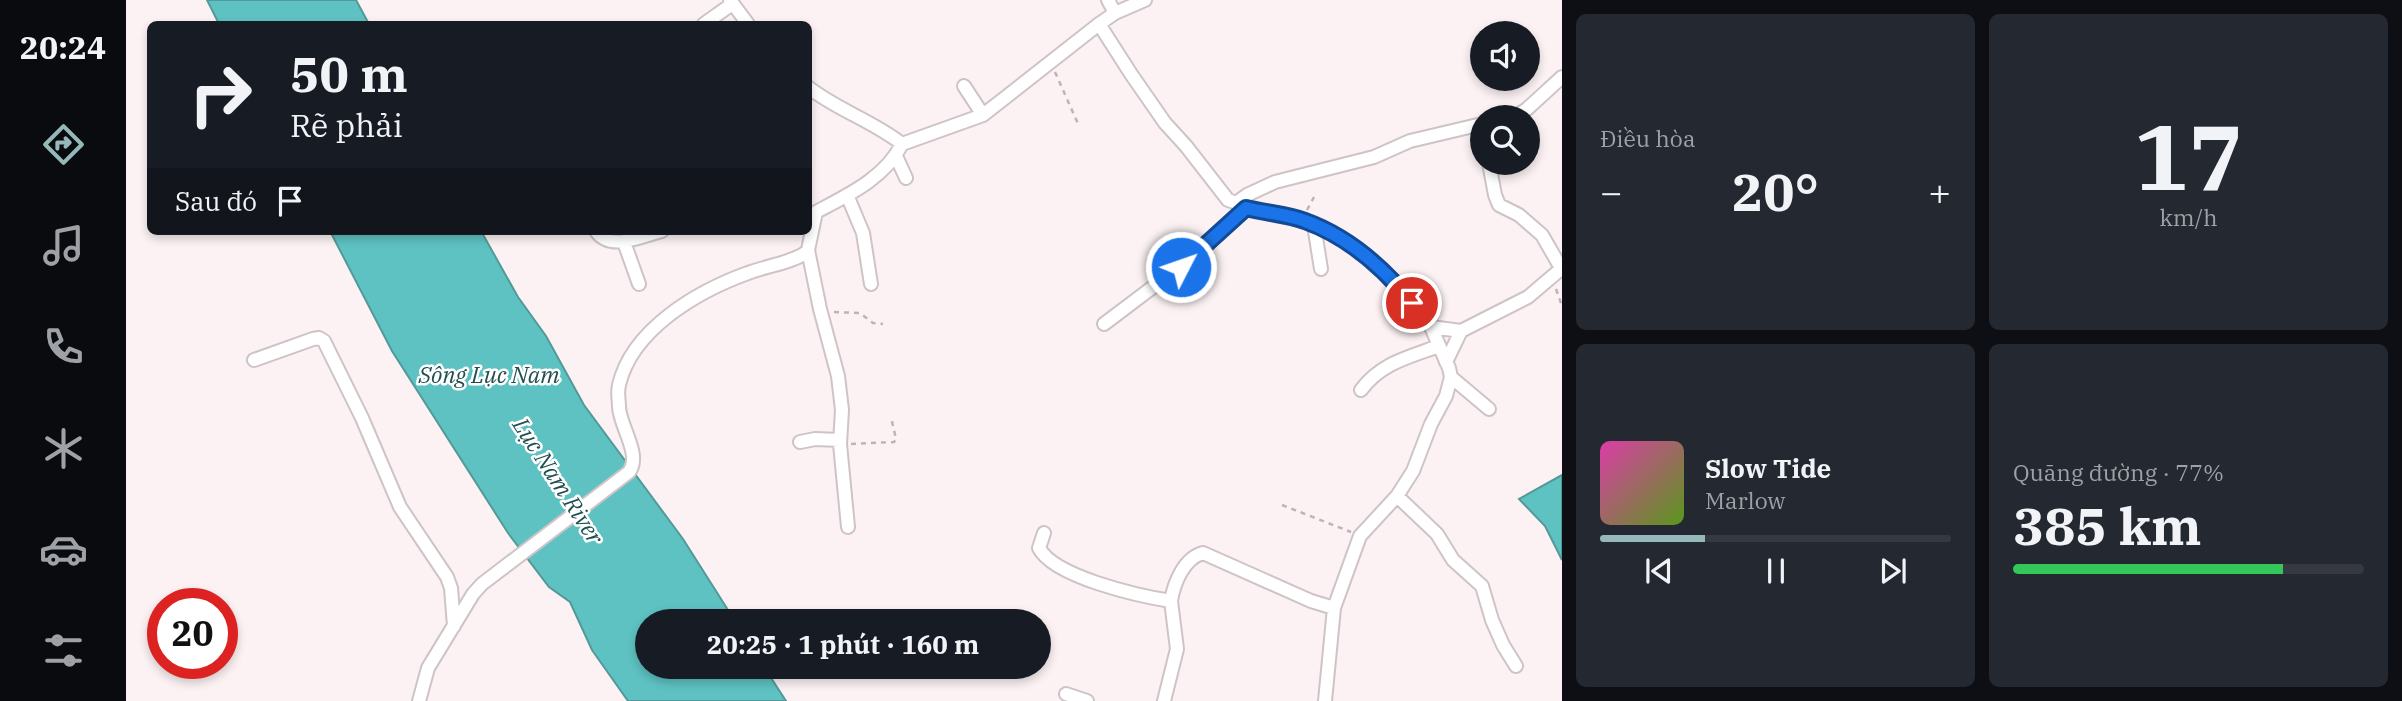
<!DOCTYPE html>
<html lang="vi">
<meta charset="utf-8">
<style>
body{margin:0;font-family:"IBM Plex Serif",serif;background:#242831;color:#f1f3f6;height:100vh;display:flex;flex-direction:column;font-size:26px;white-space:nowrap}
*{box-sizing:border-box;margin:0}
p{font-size:23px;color:#9ea1a6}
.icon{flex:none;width:38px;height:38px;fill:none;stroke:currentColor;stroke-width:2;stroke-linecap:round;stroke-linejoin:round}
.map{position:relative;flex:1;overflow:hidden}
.side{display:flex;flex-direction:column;gap:14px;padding:14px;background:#0d0f14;width:840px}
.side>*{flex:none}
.top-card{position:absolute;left:21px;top:21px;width:665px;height:214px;border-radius:10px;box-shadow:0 4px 10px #0003;background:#171b24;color:#f1f3f6;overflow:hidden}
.controls{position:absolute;left:1344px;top:21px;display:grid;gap:14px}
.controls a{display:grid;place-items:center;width:70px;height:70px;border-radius:50%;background:#171b24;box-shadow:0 4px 10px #0003;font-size:35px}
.speed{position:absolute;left:21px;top:588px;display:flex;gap:14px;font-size:35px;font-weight:700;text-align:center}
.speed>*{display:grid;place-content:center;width:91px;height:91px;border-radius:50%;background:#171b24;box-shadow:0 4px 10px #0003;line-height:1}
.speed .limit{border:10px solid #d22;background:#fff;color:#111}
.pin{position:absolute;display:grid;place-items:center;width:60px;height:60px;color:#fff;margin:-30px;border:4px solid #fff;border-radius:50%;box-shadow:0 2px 7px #0007}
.me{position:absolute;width:77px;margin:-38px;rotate:49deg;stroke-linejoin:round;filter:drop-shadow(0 0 5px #0008)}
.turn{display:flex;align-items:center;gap:24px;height:147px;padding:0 28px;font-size:32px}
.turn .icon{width:91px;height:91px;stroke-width:2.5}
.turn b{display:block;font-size:49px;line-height:60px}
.then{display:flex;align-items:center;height:66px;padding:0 28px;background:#0003;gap:14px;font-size:26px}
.big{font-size:52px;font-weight:800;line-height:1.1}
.side .widget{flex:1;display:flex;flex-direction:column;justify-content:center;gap:10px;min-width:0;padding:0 24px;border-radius:10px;background:#242831}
.side .dial{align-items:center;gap:0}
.dial b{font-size:91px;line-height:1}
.song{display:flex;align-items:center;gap:21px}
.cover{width:84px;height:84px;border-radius:10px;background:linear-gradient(135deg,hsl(320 70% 55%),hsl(90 70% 35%))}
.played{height:7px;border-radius:4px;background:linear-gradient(90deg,#95b8ba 30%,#363941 30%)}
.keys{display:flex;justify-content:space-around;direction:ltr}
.heat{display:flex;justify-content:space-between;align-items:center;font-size:38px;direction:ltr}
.charge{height:10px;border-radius:5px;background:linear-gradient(90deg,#34c759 77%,#363941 0)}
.side .tiles{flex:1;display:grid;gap:14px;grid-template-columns:repeat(2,1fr)}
.trip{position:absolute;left:509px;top:609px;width:416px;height:70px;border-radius:35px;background:#171b24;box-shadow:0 4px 10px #0003;font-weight:800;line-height:70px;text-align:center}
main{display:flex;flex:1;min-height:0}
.tabs{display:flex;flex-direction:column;width:126px;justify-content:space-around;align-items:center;background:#090b0e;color:#9ea1a6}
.tabs .icon{width:49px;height:49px}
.tabs .selected{color:#95b8ba}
.tabs b{font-size:32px;color:#f1f3f6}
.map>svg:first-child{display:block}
</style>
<main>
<nav class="tabs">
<b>20:24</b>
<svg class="icon selected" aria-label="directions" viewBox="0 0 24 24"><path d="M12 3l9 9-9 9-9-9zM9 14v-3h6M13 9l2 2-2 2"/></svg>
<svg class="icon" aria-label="music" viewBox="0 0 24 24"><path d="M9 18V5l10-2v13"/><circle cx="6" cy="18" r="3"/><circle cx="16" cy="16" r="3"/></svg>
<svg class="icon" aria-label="phone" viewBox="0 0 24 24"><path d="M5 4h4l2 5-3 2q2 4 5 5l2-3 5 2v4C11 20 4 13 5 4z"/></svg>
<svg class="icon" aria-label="climate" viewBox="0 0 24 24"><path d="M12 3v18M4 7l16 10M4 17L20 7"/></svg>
<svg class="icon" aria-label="car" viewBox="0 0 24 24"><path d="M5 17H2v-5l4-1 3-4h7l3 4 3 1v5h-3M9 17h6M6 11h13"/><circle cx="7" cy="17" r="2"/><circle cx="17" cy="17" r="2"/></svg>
<svg class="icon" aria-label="filters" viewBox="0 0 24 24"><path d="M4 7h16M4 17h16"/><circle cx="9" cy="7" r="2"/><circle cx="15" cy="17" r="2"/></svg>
</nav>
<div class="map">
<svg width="1436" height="701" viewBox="0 0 1436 701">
<rect width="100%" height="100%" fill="#fcf2f4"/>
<!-- water -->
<path fill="#5ec2c2" stroke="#549999" stroke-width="2" d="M81,0H230L243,24H93Z
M204,231H355L392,297L420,336L458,405L557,539L609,621H522V667H638L660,701H502L466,650L444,602L423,587L382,533L266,351Z
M1436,475V560L1419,526L1393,499Z"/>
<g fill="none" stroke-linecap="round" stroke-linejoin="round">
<!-- minor casing -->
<g stroke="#cec4c7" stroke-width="16">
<path id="minor" d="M604,0L622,24
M982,0L989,13
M578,24L606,4
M973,24L1005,74L1039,123L1060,146L1102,200L1144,214L1176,220L1200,230L1235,251L1271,285L1305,327L1323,368L1325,377L1320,396L1305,424L1287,471L1271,496L1234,536L1208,608L1199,701
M838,86L857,115
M682,87C711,110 747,121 776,144
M1388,117L1401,109L1436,77
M770,156L780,178
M1363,163L1369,195L1373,205L1393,215L1416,235L1435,268
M721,195L737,233L745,284
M1110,203L1121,195L1149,182L1248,157L1284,141L1356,124
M1188,225L1195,269
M470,231C484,252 516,236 536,231
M498,242L513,284
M682,250L694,309L712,376L716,410L714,444L722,527
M978,324L1072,253L1120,208
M1305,327L1335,331
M128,360L187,339L193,338L198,341L236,418L274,507L321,577L325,588L328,626
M1320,362L1335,331L1402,297L1436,268
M1325,377L1363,409
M1235,390C1255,363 1283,357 1313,346
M674,442L689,439L714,440
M1271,496L1311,534L1327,560L1356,586L1366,620L1377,645L1390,666
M918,533L913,548C928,577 1013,596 1045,601
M940,694L961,701
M293,701L302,668L347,594L356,584L503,472C516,455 494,427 493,407C493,400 491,392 493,385C506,329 572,291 622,273C640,266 661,264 678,254L682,250L690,212C722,195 759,178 776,144L857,115L973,24L989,13L1019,0
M1038,701L1051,649L1045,601C1048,583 1058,558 1077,553L1185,601L1208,608"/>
</g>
<!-- path -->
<path stroke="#bcb4b5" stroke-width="2.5" stroke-dasharray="5 5" stroke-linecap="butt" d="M929,72L953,126
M1181,210L1188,197
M1430,289L1436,306
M708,312L734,313L747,323L757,324
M725,444L768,442L770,439L765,417
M1156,505L1225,532"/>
<!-- minor -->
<use href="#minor" stroke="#fff" stroke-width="12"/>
</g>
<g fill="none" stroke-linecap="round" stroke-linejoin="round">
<!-- route casing -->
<g stroke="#114b97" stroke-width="18">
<path id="route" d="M1055,267L1120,208C1139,213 1161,214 1179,221C1223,237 1257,267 1286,303"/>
</g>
<!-- route -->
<use href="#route" stroke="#1a73e8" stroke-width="12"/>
</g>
<g text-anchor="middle" stroke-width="5" stroke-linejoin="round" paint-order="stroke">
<!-- water labels -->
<g font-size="23" font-style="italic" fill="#214f4f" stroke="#fff">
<text x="363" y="383">Sông Lục Nam</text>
<text transform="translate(432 481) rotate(57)" y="8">Lục Nam River</text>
</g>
</g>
</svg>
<div class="controls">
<a><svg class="icon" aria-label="sound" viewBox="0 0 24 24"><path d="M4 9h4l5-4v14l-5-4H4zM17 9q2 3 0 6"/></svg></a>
<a><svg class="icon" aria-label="search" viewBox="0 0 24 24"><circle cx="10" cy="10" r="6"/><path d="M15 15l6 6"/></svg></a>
</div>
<div class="speed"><div class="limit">20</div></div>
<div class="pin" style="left:1286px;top:303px;background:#d93025"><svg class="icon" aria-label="arrive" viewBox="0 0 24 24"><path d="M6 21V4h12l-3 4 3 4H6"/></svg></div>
<svg class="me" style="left:1055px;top:267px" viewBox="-20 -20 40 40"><circle r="17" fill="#1a73e8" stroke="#fff" stroke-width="3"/><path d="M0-11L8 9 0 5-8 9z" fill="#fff"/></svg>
<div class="trip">20:25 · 1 phút · 160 m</div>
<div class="top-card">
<div class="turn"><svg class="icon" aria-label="right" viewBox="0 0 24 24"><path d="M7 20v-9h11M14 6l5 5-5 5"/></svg><div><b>50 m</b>Rẽ phải</div></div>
<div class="then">Sau đó<svg class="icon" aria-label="arrive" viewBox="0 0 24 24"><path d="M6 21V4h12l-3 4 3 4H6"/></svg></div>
</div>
</div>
<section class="side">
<div class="tiles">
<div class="widget"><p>Điều hòa</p>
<div class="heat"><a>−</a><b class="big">20°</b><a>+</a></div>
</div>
<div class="widget dial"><b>17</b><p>km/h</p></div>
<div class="widget">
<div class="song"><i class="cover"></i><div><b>Slow Tide</b><p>Marlow</p></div></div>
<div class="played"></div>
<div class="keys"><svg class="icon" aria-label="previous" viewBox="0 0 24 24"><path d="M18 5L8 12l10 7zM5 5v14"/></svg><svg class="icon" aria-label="pause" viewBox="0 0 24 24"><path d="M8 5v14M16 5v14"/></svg><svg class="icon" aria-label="next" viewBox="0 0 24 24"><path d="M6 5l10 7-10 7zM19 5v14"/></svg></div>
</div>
<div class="widget"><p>Quãng đường · 77%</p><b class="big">385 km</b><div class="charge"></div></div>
</div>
</section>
</main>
